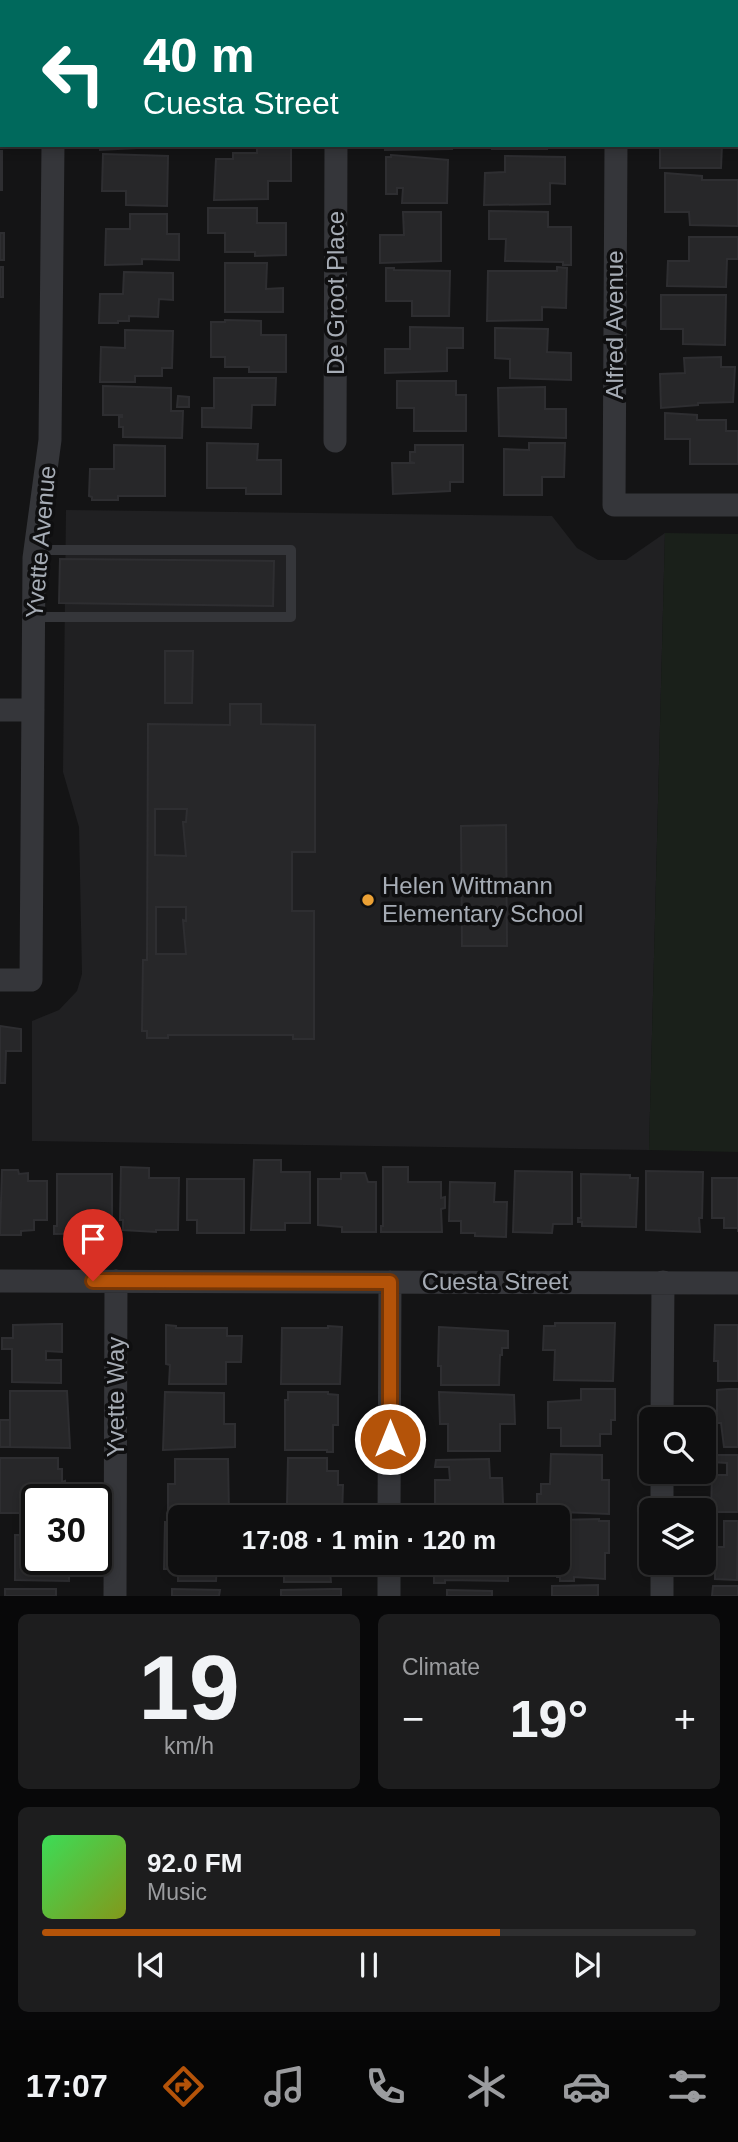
<!DOCTYPE html>
<meta charset="utf-8">
<style>
body{margin:0;font-family:Arial,sans-serif;background:#1d1d1e;color:#f1f3f6;height:100vh;display:flex;flex-direction:column;font-size:26px;white-space:nowrap}
*{box-sizing:border-box;margin:0}
p{font-size:23px;color:#9b9c9f}
.icon{flex:none;width:38px;height:38px;fill:none;stroke:currentColor;stroke-width:2;stroke-linecap:round;stroke-linejoin:round}
.map{position:relative;height:1596px;overflow:hidden}
.drawer{display:flex;flex-direction:column;gap:18px;padding:18px;background:#080809;flex:1}
.drawer>*{flex:none}
.guide{position:absolute;left:0px;top:0px;width:738px;height:147px;box-shadow:0 4px 10px #0003,0 0 0 2px #2f2f30;background:#00695c;color:#fff;overflow:hidden}
.buttons{position:absolute;left:639px;top:1407px;display:grid;gap:14px}
.buttons a{display:grid;place-items:center;width:77px;height:77px;border-radius:10px;background:#0f0f10;box-shadow:0 4px 10px #0003,0 0 0 2px #2f2f30;font-size:35px}
.speed{position:absolute;left:21px;top:1484px;display:flex;gap:14px;font-size:35px;font-weight:700;text-align:center}
.speed>*{display:grid;place-content:center;width:91px;height:91px;border-radius:50%;background:#0f0f10;box-shadow:0 4px 10px #0003,0 0 0 2px #2f2f30;line-height:1}
.speed .limit{border:4px solid #111;border-radius:10px;background:#fff;color:#111}
.pin{position:absolute;display:grid;place-items:center;width:60px;height:60px;color:#fff;margin:-72px -30px;border-radius:50% 50% 50% 0;rotate:-45deg;box-shadow:0 0 7px #0007}
.pin .icon{rotate:45deg}
.me{position:absolute;width:77px;margin:-38px;rotate:0deg;stroke-linejoin:round;filter:drop-shadow(0 0 5px #0008)}
.turn{display:flex;align-items:center;gap:24px;height:147px;padding:0 28px;font-size:32px}
.turn .icon{width:91px;height:91px;stroke-width:2.5}
.turn b{display:block;font-size:49px;line-height:60px}
.big{font-size:52px;font-weight:600;line-height:1.1}
.drawer .widget{flex:1;display:flex;flex-direction:column;justify-content:center;gap:10px;min-width:0;padding:0 24px;border-radius:10px;background:#1d1d1e}
.drawer .dial{align-items:center;gap:0}
.dial b{font-size:91px;line-height:1}
.song{display:flex;align-items:center;gap:21px}
.cover{width:84px;height:84px;border-radius:10px;background:linear-gradient(135deg,hsl(130 70% 55%),hsl(70 70% 35%))}
.played{height:7px;border-radius:4px;background:linear-gradient(90deg,#b45309 70%,#2f2f30 70%)}
.keys{display:flex;justify-content:space-around;direction:ltr}
.heat{display:flex;justify-content:space-between;align-items:center;font-size:38px;direction:ltr}
.drawer .tiles{flex:1;display:grid;gap:18px;grid-template-columns:1fr 1fr}
.widget:last-child{grid-column:span 2}
.trip{position:absolute;left:168px;top:1505px;width:402px;height:70px;border-radius:10px;background:#0f0f10;box-shadow:0 4px 10px #0003,0 0 0 2px #2f2f30;font-weight:600;line-height:70px;text-align:center}
.tabs{display:flex;height:112px;justify-content:space-around;align-items:center;background:#060606;color:#9b9c9f}
.tabs .icon{width:49px;height:49px}
.tabs .selected{color:#b45309}
.tabs b{font-size:32px;color:#f1f3f6}
.map>svg:first-child{display:block}
</style>
<div class="map">
<svg width="738" height="1596" viewBox="0 0 738 1596">
<rect width="100%" height="100%" fill="#141415"/>
<!-- built -->
<path fill="#202022" d="M66,510L552,516L577,548L598,560H626L665,533L649,1150L32,1141V1021L59,1010L77,991L82,974L79,827L63,772Z"/>
<!-- green -->
<path fill="#1a201a" d="M665,533L738,534V1152L649,1150Z"/>
<!-- building -->
<path fill="#272729" stroke="#2e2e31" stroke-width="2" fill-rule="evenodd" d="M106,0H168V2H106Z
M232,0H269V2H232Z
M386,0H461V2H386Z
M492,0H567V2H492Z
M691,0H727L728,2H691Z
M0,1H4L2,2V30Z
M0,35H2V73H0Z
M100,145H136V148L100,150Z
M385,145H452V149L385,150Z
M492,145H547V149H492Z
M660,145H722L721,168H660Z
M257,148H291V181H268V199L214,200L216,159H233V153H257Z
M0,151H2V190H0Z
M103,154L168,156L167,206L126,205V191H102Z
M391,155L448,160L447,203H402L403,188H397V194H386V157H391Z
M505,156L565,157V184L550,183V204L484,205L485,173L505,172Z
M665,173L702,176V180H738V226L690,225L689,212H665Z
M208,208H257V223H286V255L255,256V252H225V233H208Z
M489,211L548,212V227H571V265H563V262L505,261L506,239H489Z
M403,212H441V261L380,263V235H404Z
M130,214H167V234H179V260L142,259V264L105,265L106,229H130Z
M0,233H4V260H0Z
M689,237H738V259H727L726,287L667,286L668,261H689Z
M225,263H267L266,289L283,288V312H225Z
M0,267H3V297H0Z
M557,267L567,268L566,308L542,307V320L487,321L488,271H557Z
M386,268H394V270L450,271L449,316H412V301H386Z
M124,272L173,273V300L159,299L158,317L129,316V321H118V323H99L100,294H123Z
M661,295H726L725,345L683,344V329H661Z
M225,320L261,321V335H286V372H249V367H225V357H211V322H225Z
M410,327L463,328V348H447V371L385,373V349H410Z
M495,328L548,329L547,352L571,353V380L510,378V359L495,358Z
M125,330L173,331L172,368H162V376H135V382H100L101,347L125,348Z
M721,357V367H735L733,402L698,403V405L661,408L660,374L685,373L684,358Z
M214,378H276L275,405H252L251,428L202,427V408H214Z
M397,381H456V395H466V431H414V408H397Z
M103,386L171,388V411H183L182,438L123,437V427H119V417H122V415H103Z
M545,387V409H566V438L499,436L498,388Z
M178,396L189,397V407H177Z
M665,413L697,415V420H726V431H738V464H690V439H665Z
M207,443L258,444L257,460H281V494H246V488H207Z
M529,443H565L564,477H542V495H504V449L529,450Z
M114,445L165,446V496H118V500H92V497L89,496L90,469H114Z
M415,445H463V482H450V491L393,494L392,463H415L410,462V452H415Z
M60,559L274,561L273,606L59,603Z
M165,651H193L192,703H165Z
M230,704H261V724L315,725V852H292V911H314V1039H293V1035H168V1038H147V1031H142L143,960H147L148,724L230,725ZM155,809H187L186,822H183L186,856L155,855ZM156,907H186V921L183,920L186,954H156Z
M506,825L507,946H462L461,826Z
M0,1026L21,1029V1051H6L5,1083H0Z
M254,1160H281V1172H310V1223H285V1230H251Z
M121,1167L149,1168V1178H179L178,1230H156V1232L123,1230V1220H120Z
M383,1167H408V1182H441V1198L445,1197V1208L441,1209L442,1232H381V1226H383Z
M2,1170H18L19,1174L28,1173V1181H47V1220H34V1230L21,1231V1235H0Z
M515,1171L572,1172V1224H553L552,1233L513,1232Z
M646,1171L703,1172L702,1218H699L700,1232L646,1230Z
M341,1173H365L368,1182H376V1232H342V1227L318,1225V1179H341Z
M57,1174H112V1233L54,1234V1226H57Z
M581,1174L630,1175V1178H638L636,1227L582,1226V1222H578V1218H581Z
M712,1178H738V1232V1228H724V1218H712Z
M187,1179H244V1233H197V1220H187Z
M450,1182L495,1183L494,1202H507L506,1237L475,1236V1233H461V1221H449Z
M555,1323H615L613,1381L554,1380L555,1350H543L544,1326H555Z
M54,1324H62V1352L46,1351V1360H61V1383L12,1382V1349H2V1338H13V1325Z
M166,1325L176,1326V1328H227V1336H242L241,1362H226V1384H169L170,1365L166,1364Z
M715,1325H738V1381H718V1361H714Z
M328,1326L342,1327L340,1384H281L282,1328H328Z
M439,1327L508,1331V1348H502V1355H500L499,1385H441V1366H438Z
M581,1389H615V1420H611V1434H600V1446H561V1428H548V1402L581,1400Z
M728,1389H738V1447H724L721,1423H717V1390Z
M10,1391H67L70,1448L10,1447Z
M165,1392L224,1393V1424H235V1447L163,1450Z
M288,1392H328V1394L338,1395V1425H333V1452H327V1450H285V1400H288Z
M439,1392L514,1395L515,1424H500V1451H448V1424H440Z
M0,1420H10V1447H0Z
M551,1454L602,1455V1480H609V1514L537,1511V1494H541V1484H550Z
M712,1455H738V1512H711L712,1475H727V1463L712,1462Z
M0,1458H58V1469H62V1482L65,1481V1500H37V1513H0Z
M288,1458H327V1471H338V1485H343L342,1516L311,1515V1504H287Z
M175,1459H228L229,1515H180L181,1517H168V1484H175Z
M489,1459L490,1478H502L503,1504H489L488,1516H435V1480H450L449,1467H435L436,1460Z
M599,1519V1521H609V1553H605V1579L574,1577V1581H560V1577H557L558,1520Z
M724,1521H738L737,1580L715,1579V1547H724Z
M165,1522L180,1523V1563H217L216,1581H178V1569H164Z
M15,1535H37V1559H69L54,1561V1573H69V1581L15,1580Z
M284,1563H335V1570H330L331,1582H284Z
M434,1563H508V1581L445,1580V1583H434Z
M598,1585V1596H552V1586Z
M713,1586H738V1596H712Z
M5,1589H56V1596H5Z
M172,1589L220,1590L219,1596H172Z
M333,1589H341V1596H281V1590Z
M447,1590L492,1591V1596H447Z"/>
<g fill="none" stroke-linecap="round" stroke-linejoin="round">
<!-- service -->
<path stroke="#35363a" stroke-width="10" d="M33,617H291V550H35"/>
<!-- minor -->
<path stroke="#35363a" stroke-width="23" d="M55,2V0
M337,2V0
M617,2V0
M616,145L614,505H738
M335,441L336,145
M0,710H33
M0,980H31L34,558L50,440L53,145
M0,1281L738,1283
M662,1419L663,1282
M662,1510V1472
M389,1517L390,1282
M115,1596L116,1281
M389,1596V1563
M662,1596V1563"/>
</g>
<g fill="none" stroke-linecap="round" stroke-linejoin="round">
<!-- route casing -->
<g stroke="#753606" stroke-width="18">
<path id="route" d="M93,1281L390,1282V1439"/>
</g>
<!-- route -->
<use href="#route" stroke="#b45309" stroke-width="12"/>
</g>
<!-- markers -->
<circle fill="#eca135" stroke="#0f0f10" stroke-width="2.5" cx="368" cy="900" r="7"/>
<g text-anchor="middle" stroke-width="7" stroke-linejoin="round" paint-order="stroke">
<!-- street labels -->
<g font-size="24" fill="#a6acb5" stroke="#0f0f10">
<text transform="translate(336 293) rotate(-90)" y="8">De Groot Place</text>
<text transform="translate(615 325) rotate(-90)" y="8">Alfred Avenue</text>
<text transform="translate(41 542) rotate(-85)" y="8">Yvette Avenue</text>
<text x="495" y="1290">Cuesta Street</text>
<text transform="translate(116 1397) rotate(-90)" y="8">Yvette Way</text>
</g>
<!-- poi labels -->
<g font-size="24" fill="#a6acb5" stroke="#0f0f10" text-anchor="start">
<text x="382" y="894">Helen Wittmann<tspan x="382" dy="28">Elementary School</tspan></text>
</g>
</g>
</svg>
<div class="buttons">
<a><svg class="icon" aria-label="search" viewBox="0 0 24 24"><circle cx="10" cy="10" r="6"/><path d="M15 15l6 6"/></svg></a>
<a><svg class="icon" aria-label="layers" viewBox="0 0 24 24"><path d="M12 4l9 5-9 5-9-5zM3 14l9 5 9-5"/></svg></a>
</div>
<div class="speed"><div class="limit">30</div></div>
<div class="pin" style="left:93px;top:1281px;background:#d93025"><svg class="icon" aria-label="arrive" viewBox="0 0 24 24"><path d="M6 21V4h12l-3 4 3 4H6"/></svg></div>
<svg class="me" style="left:390px;top:1439px" viewBox="-20 -20 40 40"><circle r="17" fill="#b45309" stroke="#fff" stroke-width="3"/><path d="M0-11L8 9 0 5-8 9z" fill="#fff"/></svg>
<div class="trip">17:08 · 1 min · 120 m</div>
<div class="guide">
<div class="turn"><svg class="icon" aria-label="left" viewBox="0 0 24 24"><path d="M17 20v-9H6M10 6l-5 5 5 5"/></svg><div><b>40 m</b>Cuesta Street</div></div>
</div>
</div>
<section class="drawer">
<div class="tiles">
<div class="widget dial"><b>19</b><p>km/h</p></div>
<div class="widget"><p>Climate</p>
<div class="heat"><a>−</a><b class="big">19°</b><a>+</a></div>
</div>
<div class="widget">
<div class="song"><i class="cover"></i><div><b>92.0 FM</b><p>Music</p></div></div>
<div class="played"></div>
<div class="keys"><svg class="icon" aria-label="previous" viewBox="0 0 24 24"><path d="M18 5L8 12l10 7zM5 5v14"/></svg><svg class="icon" aria-label="pause" viewBox="0 0 24 24"><path d="M8 5v14M16 5v14"/></svg><svg class="icon" aria-label="next" viewBox="0 0 24 24"><path d="M6 5l10 7-10 7zM19 5v14"/></svg></div>
</div>
</div>
</section>
<nav class="tabs">
<b>17:07</b>
<svg class="icon selected" aria-label="directions" viewBox="0 0 24 24"><path d="M12 3l9 9-9 9-9-9zM9 14v-3h6M13 9l2 2-2 2"/></svg>
<svg class="icon" aria-label="music" viewBox="0 0 24 24"><path d="M9 18V5l10-2v13"/><circle cx="6" cy="18" r="3"/><circle cx="16" cy="16" r="3"/></svg>
<svg class="icon" aria-label="phone" viewBox="0 0 24 24"><path d="M5 4h4l2 5-3 2q2 4 5 5l2-3 5 2v4C11 20 4 13 5 4z"/></svg>
<svg class="icon" aria-label="climate" viewBox="0 0 24 24"><path d="M12 3v18M4 7l16 10M4 17L20 7"/></svg>
<svg class="icon" aria-label="car" viewBox="0 0 24 24"><path d="M5 17H2v-5l4-1 3-4h7l3 4 3 1v5h-3M9 17h6M6 11h13"/><circle cx="7" cy="17" r="2"/><circle cx="17" cy="17" r="2"/></svg>
<svg class="icon" aria-label="filters" viewBox="0 0 24 24"><path d="M4 7h16M4 17h16"/><circle cx="9" cy="7" r="2"/><circle cx="15" cy="17" r="2"/></svg>
</nav>
